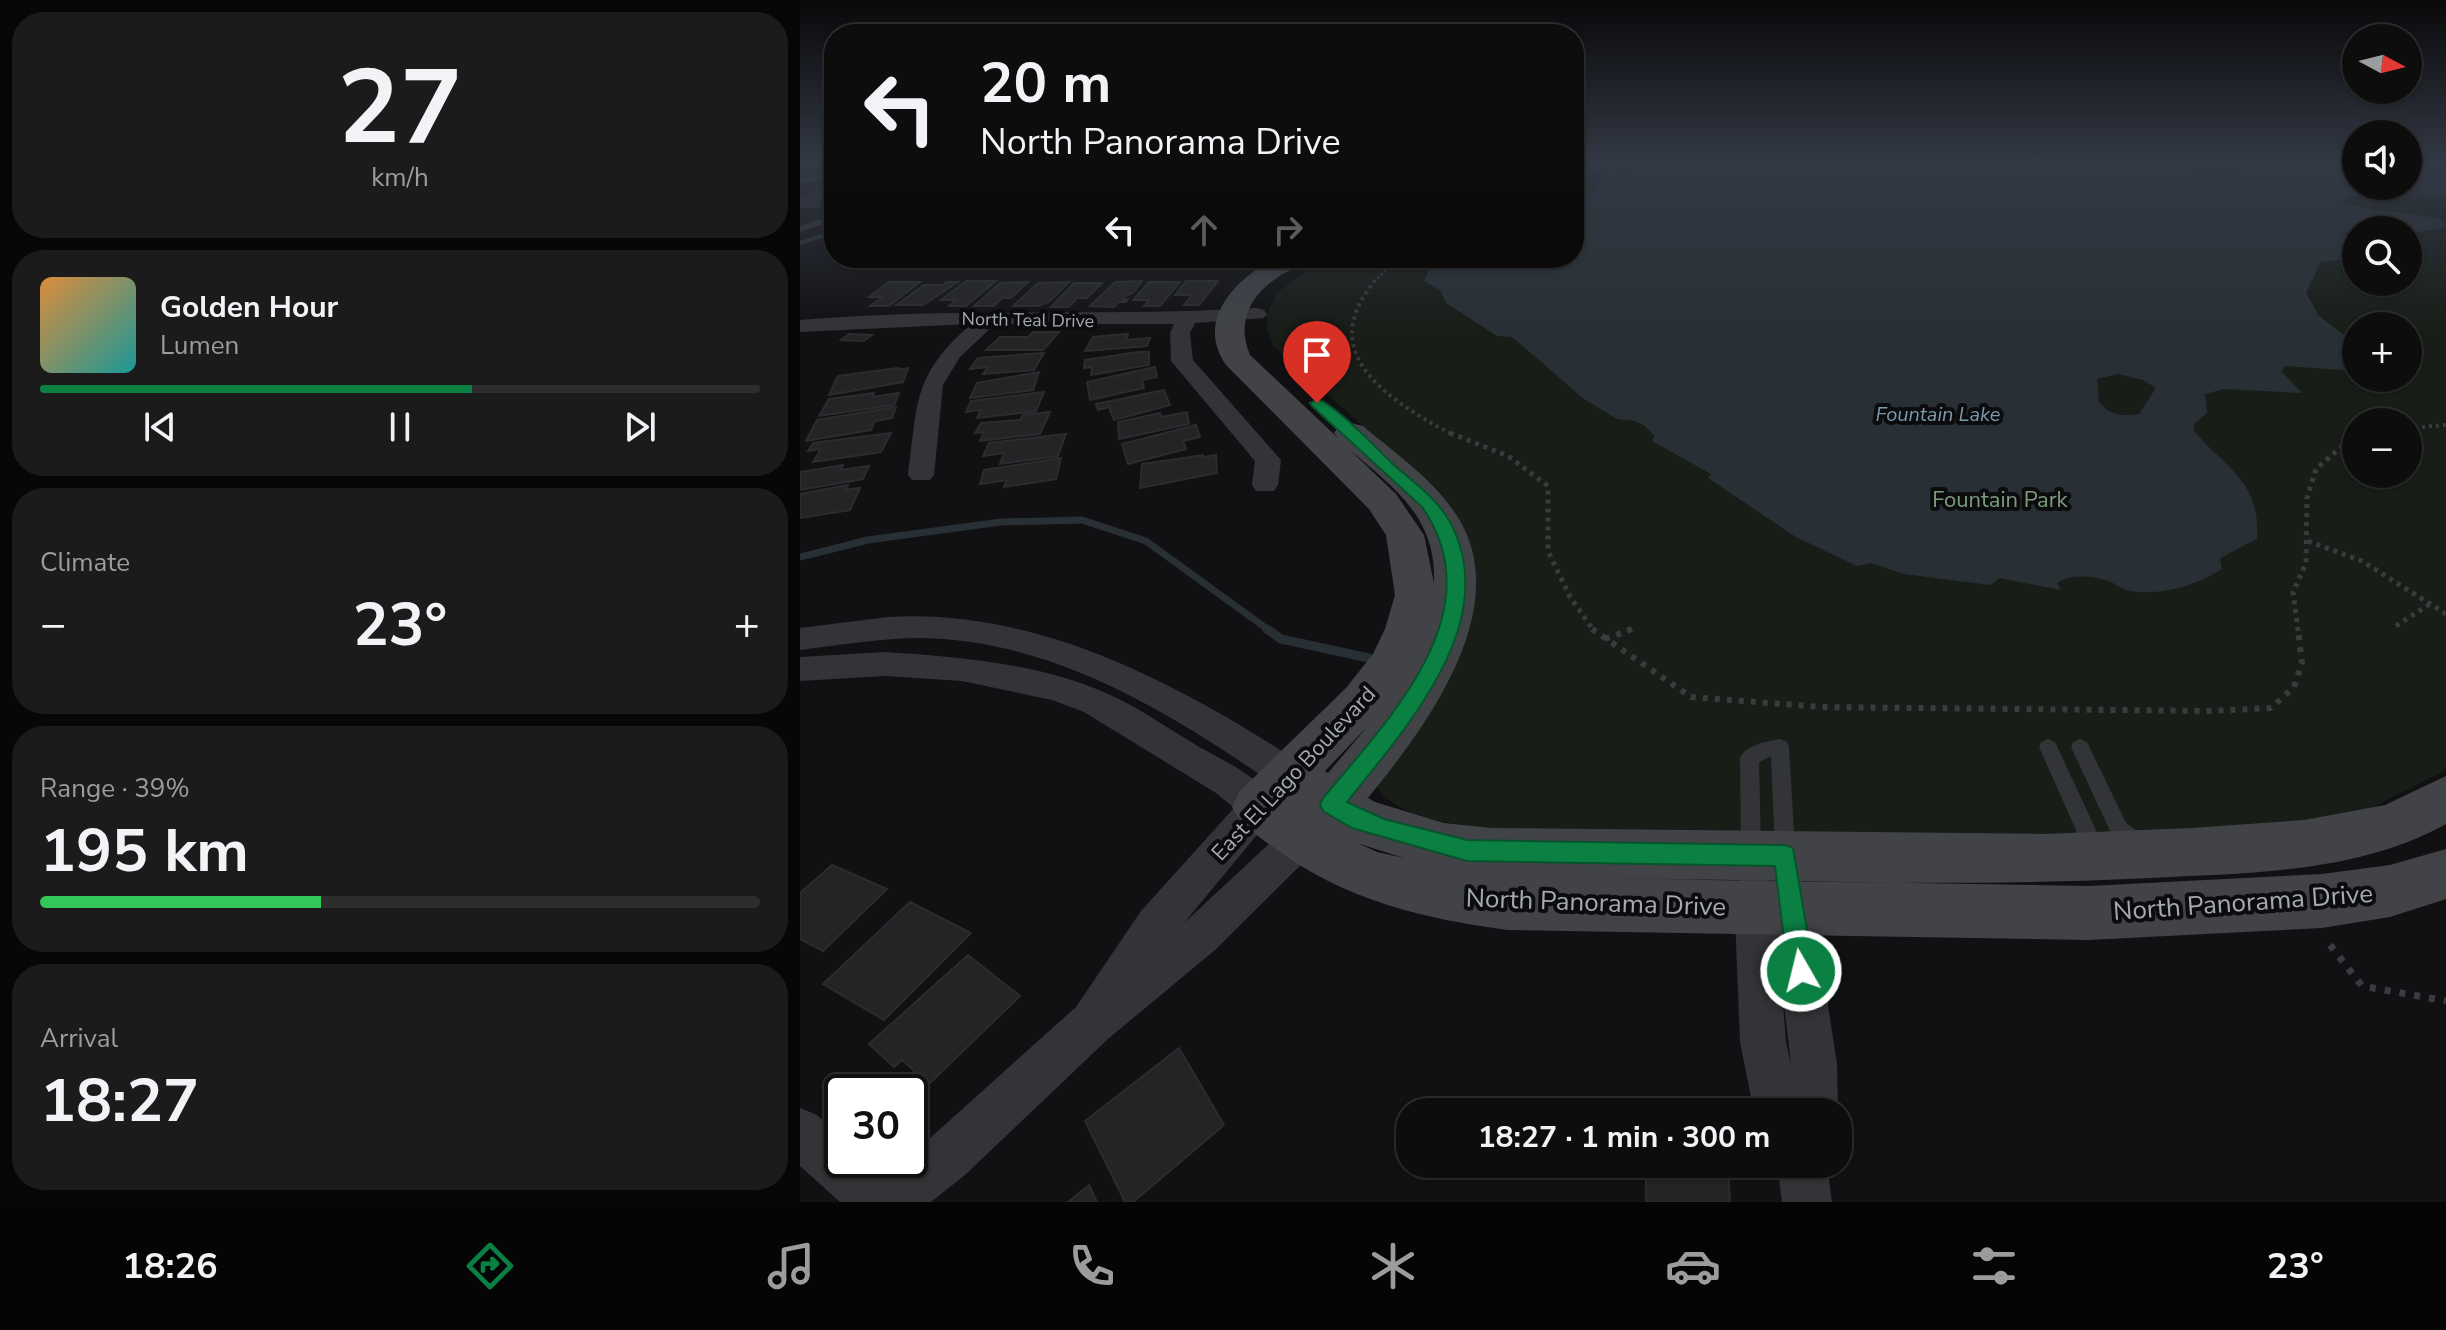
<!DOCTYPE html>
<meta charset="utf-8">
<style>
body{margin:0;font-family:"Nunito Sans",sans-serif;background:#1b1b1c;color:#f1f3f6;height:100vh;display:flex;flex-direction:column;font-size:30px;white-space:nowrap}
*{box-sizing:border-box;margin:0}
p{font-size:26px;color:#9a9c9e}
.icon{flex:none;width:44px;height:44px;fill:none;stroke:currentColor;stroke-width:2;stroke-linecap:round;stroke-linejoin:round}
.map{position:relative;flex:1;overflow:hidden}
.drawer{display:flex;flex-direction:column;gap:12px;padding:12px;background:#070708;width:800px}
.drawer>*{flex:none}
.hud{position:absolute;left:24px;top:24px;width:760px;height:244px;border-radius:32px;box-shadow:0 2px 6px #0004,0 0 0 2px #2d2d2e;background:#0d0d0e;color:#f1f3f6;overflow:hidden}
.needle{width:52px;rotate:97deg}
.fabs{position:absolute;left:1542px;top:24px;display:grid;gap:16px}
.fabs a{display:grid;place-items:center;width:80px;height:80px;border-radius:50%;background:#0d0d0e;box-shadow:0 2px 6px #0004,0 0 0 2px #2d2d2e;font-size:40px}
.speed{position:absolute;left:24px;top:1074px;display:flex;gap:16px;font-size:40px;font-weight:700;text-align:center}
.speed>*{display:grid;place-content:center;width:104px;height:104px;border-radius:50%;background:#0d0d0e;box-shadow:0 2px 6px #0004,0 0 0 2px #2d2d2e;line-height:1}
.speed .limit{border:4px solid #111;border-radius:12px;background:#fff;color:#111}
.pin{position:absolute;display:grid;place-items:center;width:68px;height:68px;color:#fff;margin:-82px -34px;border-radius:50% 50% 50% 0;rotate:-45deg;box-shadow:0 0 8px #0007}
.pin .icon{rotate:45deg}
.me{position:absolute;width:88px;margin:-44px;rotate:352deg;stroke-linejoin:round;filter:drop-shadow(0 0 6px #0008)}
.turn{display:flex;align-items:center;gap:28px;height:168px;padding:0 24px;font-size:36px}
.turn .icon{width:104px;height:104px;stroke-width:2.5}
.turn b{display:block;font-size:56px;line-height:68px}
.lanes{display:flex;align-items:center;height:76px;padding:0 24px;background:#0003;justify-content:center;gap:40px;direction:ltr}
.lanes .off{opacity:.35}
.big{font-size:60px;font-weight:700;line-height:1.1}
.drawer .card{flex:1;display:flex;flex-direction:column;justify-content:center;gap:12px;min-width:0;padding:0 28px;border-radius:32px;background:#1b1b1c}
.drawer .dial{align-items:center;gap:0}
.dial b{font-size:104px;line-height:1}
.song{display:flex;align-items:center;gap:24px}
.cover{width:96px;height:96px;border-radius:12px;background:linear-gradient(135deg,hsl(30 70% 55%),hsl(180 70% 35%))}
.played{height:8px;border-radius:4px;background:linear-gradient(90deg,#0b8043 60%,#2d2d2e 60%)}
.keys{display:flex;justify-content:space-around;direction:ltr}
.heat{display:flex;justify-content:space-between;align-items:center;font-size:44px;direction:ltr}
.charge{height:12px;border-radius:6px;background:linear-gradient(90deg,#34c759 39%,#2d2d2e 0)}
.trip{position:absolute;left:596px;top:1098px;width:456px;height:80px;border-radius:32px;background:#0d0d0e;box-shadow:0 2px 6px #0004,0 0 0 2px #2d2d2e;font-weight:700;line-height:80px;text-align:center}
.tab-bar{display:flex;height:128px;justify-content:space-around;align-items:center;background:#050506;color:#9a9c9e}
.tab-bar .icon{width:56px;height:56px}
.tab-bar .selected{color:#0b8043}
.tab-bar b{font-size:36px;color:#f1f3f6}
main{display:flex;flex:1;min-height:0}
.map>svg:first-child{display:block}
</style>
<main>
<section class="drawer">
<div class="card dial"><b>27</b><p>km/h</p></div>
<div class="card">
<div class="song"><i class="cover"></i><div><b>Golden Hour</b><p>Lumen</p></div></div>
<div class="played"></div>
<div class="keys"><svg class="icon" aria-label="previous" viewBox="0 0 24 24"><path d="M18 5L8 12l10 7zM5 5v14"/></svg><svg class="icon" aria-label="pause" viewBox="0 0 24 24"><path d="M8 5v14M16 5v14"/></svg><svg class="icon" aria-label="next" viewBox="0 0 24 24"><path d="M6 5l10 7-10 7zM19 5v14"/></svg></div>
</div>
<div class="card"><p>Climate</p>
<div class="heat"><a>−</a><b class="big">23°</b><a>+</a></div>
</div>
<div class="card"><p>Range · 39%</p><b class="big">195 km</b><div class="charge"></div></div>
<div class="card"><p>Arrival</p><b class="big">18:27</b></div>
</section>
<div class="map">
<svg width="1646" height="1202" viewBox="0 0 1646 1202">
<rect width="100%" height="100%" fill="#111113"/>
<!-- green -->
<path fill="#181d18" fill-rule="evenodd" d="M774,162H1556V186H1608V162H1646V770L1556,816L1348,838L761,832C714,829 595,831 574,781L655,519L564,427L473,346L467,328V314L478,292L506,271L535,258H774ZM1556,230H1608V282H1556ZM1556,326H1608V378H1556ZM1556,422H1608V474H1556Z"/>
<!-- water -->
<path fill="#293035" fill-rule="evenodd" d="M869,162H1133L1145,166L1243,169L1268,167L1286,162H1365L1427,177L1437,175L1439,171L1419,162L1473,165L1556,162V186H1608V168L1646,177V198C1621,195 1560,188 1541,202C1574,214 1610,210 1644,221L1646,227L1608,234V230L1550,231L1543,234L1556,242V258L1521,262L1506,293L1519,316L1556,344V371L1486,366L1481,371L1502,393L1424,389L1405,394L1407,413L1395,423L1393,430C1425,468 1461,481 1457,539L1420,558L1422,569C1395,586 1362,596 1330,591C1323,590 1319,586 1313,583C1298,576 1272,573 1257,583L1261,590L1200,578L1190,585L1104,574L1071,563L1057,566L996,537L908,478L911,474L852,441L855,436L845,426L835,421L817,419L784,399L712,337L697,336L646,303L640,290L624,281L634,258H774V195L790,193L807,177C800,170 784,174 774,170V167L791,164L822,171ZM1318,374L1343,380L1356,388L1339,414C1323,417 1309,415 1299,402L1297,379Z"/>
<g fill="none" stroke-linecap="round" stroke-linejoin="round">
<!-- stream-far2 -->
<path stroke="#293035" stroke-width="4" d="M0,243L34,232"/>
<!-- stream-far1 -->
<path stroke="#293035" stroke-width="7" d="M0,557L68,540L201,522L282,520L346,541L470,631"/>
<!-- stream -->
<path stroke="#293035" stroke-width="9" d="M467,629L481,639L569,658"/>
</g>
<!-- building -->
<path fill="#242427" stroke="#2b2c2e" stroke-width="2" d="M15,191L34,192V199L16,207H0V198Z
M166,281H196L166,306H149L156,300H141Z
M342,281L333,293L325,296L323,300L328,299L326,302H318L314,307L290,306L315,282Z
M386,281H418L399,305H384L392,295H375Z
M89,282H120L89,306H70L83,297H69Z
M147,282H158L123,305H96L124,285H142Z
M228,282L211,298H202L194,306H174L200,283Z
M269,282L249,302L238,306H213L238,283Z
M349,282H380L360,306H344L349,300H333Z
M274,283H302L287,298H277L269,307H251Z
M233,332H259L243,350H186L200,337H228Z
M49,334L72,335L64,341L41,340Z
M328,334L326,340L350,338L347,346L285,351L293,337Z
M338,352H349V365L291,375L292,367L284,368L285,360Z
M244,353L234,370L183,374L188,367L170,369L178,358Z
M355,367L357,377L342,380L344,388L290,400L287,382Z
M98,368L97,370L108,368L103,382L29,395L38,376Z
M239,372L233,390L170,398L177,383Z
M364,390L370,405L314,420L309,407L298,410L296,404Z
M244,392L236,411L177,418L181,410L166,412L171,401Z
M74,393L72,397L99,393L94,405L19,416L29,399Z
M96,407L92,418L75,421L71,430L6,441L17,420Z
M250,412L240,434L180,441L184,432L175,433L181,423L220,420L223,415Z
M387,412L389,424L319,439L318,422L360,413L361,417Z
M396,425L400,437L383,441L386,449L328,464L322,444Z
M91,433L81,452L13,462L21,449L8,451L13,443Z
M266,434L258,456L200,464L204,453L183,456L189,443Z
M403,455L404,457L416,455L417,473L340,488L342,464Z
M261,458L256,479L204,487L207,480L180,484L184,470Z
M43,465L40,470L69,466L63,479L0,490V472Z
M48,485L45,490L60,488L50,510L0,518V494Z
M32,865L87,889L23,951L0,939V893Z
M110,902L171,933L84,1020L23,984Z
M168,955L220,996L129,1084L102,1060L94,1067L69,1044Z
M379,1048L424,1125L333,1202H325L285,1121Z
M824,1101L944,1102L945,1112H823Z
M846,1164H928L930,1202H846Z
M289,1185L297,1202H268Z"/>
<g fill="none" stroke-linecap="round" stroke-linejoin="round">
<!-- path-far4 -->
<path stroke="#393b3e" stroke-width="3" stroke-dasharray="2 3" stroke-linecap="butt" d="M1155,162H1175
M1199,162H1263
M1609,162L1646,171
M574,282L596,258"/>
<!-- path-far3 -->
<path stroke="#393b3e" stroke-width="4" stroke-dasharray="3 4" stroke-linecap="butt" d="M575,280C567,292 557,304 554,319C539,374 613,413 653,435
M1608,428L1646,425"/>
<!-- path-far2 -->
<path stroke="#393b3e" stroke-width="5" stroke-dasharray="4 5" stroke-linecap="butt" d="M650,433L708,456L748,486V551L770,597L794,631
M1508,541L1562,561L1646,614
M1596,626L1630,604
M827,631L834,628
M1498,631L1493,592L1506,563L1507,498L1516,469L1556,434"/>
<!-- path-far1 -->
<path stroke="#393b3e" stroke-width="6" stroke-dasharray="5 7" stroke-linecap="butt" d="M792,629L891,697L1021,707L1411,711L1471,708L1494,687L1502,663L1498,629
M805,639L832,629"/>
<!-- path -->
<path stroke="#393b3e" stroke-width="7" stroke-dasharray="6 9" stroke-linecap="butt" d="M1530,945L1562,986L1646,1001"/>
<!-- lane -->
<path fill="#333437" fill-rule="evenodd" d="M34,173V177L0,183V179Z
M20,219L34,224V230L20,225L0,232V226Z
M980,739L987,742L989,747L995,850L992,857L985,859L978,857L975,850L971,756L959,762L961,850L958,857L951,859L944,857L941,850L940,758C947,744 965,742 980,739Z
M1248,739L1255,742L1296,830L1288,859L1281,861L1274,859L1271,852L1276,830L1239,747L1241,742Z
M1280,739L1287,742L1326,823L1346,837L1349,843L1346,849L1339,852L1312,835L1271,747L1273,742Z"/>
<!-- street -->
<path fill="#333437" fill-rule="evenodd" d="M457,308L464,310L467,314L464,318L395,323L390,333L393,360L481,460L478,485L474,491H456L452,485L455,461L371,361L370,333L374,324H195L160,357L143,385L134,475L130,480H112L108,475C118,402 112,376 171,324L0,332V320C152,307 305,317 457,308Z
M88,617C240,608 380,685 504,765L509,776L504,787L491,791L478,787C373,714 254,640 122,638C81,638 40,645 0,650V628Z
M85,652C159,657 237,663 306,693C339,707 370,730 401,748C428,763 463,778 477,807L471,818L384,923L488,826L502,821L516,826L521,838L516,850L415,950L308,1039L165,1175L131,1202H40L0,1166V1108L17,1115L42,1138V1160H66L86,1174L104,1160H110V1156L276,1007L341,911L434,808L416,793L284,712L252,700L162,681L85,676L0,681V657Z
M954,874L968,880L973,891L977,883L991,877L1005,883L1011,896L1037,1064L1038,1112H954L940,1042L934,893L940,880ZM981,979L991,1064V1065L986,1042Z
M977,1164H1027L1032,1202H982Z"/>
<!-- secondary -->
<path fill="#414347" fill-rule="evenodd" d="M474,258H507C501,267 489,270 481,275C450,295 436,321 450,355L538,438L534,433L539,426L551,423L563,426C597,455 635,480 659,519C714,611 624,729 568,798L575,802L644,823L692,828L1246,834L1391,828L1504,820L1585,805L1646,776V824C1558,873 1450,873 1351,878C1151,888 950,880 750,877L1289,886L1522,874L1590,865L1646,849V899L1590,917L1522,928L1289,940L708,930C624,919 545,900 476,849C458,836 442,827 432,807L440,791L546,688L573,654L585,629L595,595L586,535L569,509L426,365C395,320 435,280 474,258ZM549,449C593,487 637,517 634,583L624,535L596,494ZM568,726L528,773L525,771ZM555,842L560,844L604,858L577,852Z"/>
</g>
<!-- sky -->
<linearGradient id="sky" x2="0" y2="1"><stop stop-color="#09090a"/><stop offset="0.49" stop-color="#323844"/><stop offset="1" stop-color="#323844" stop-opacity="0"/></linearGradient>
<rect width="1646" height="331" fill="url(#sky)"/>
<!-- route -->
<path fill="#0b8043" stroke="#07532c" stroke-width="2" d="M517,399C536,405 578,450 595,466C615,483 637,499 650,522C704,622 604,730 547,802L584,819L667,840L985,845L993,848L1014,971L1010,980L1001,984L992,980L988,971L975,866L667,861L552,828L523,811L520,805L523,798C587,721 696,612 622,507L512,406L510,403Z"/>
<g text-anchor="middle" stroke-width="8" stroke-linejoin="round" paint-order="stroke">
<!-- far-street labels -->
<g font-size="18" fill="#a4a9b2" stroke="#0c0c0e">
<text transform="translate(228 320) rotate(1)" y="6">North Teal Drive</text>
</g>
<!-- far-water labels -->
<g font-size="20" font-style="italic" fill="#7c99ab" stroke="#0c0c0e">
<text x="1138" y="421">Fountain Lake</text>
</g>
<!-- park labels -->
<g font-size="22" fill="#7c9c7c" stroke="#0c0c0e">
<text x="1200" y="507">Fountain Park</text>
</g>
<!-- street labels -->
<g font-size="22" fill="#a4a9b2" stroke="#0c0c0e">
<text transform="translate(493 773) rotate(-47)" y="8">East El Lago Boulevard</text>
</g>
<!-- near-street labels -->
<g font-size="26" fill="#a4a9b2" stroke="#0c0c0e">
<text transform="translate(796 902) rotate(2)" y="9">North Panorama Drive</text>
<text transform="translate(1443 902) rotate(-4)" y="9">North Panorama Drive</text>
</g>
</g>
</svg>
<div class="fabs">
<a><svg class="needle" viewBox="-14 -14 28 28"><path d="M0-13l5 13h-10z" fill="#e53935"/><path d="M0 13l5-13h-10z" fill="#9a9c9e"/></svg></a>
<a><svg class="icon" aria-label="sound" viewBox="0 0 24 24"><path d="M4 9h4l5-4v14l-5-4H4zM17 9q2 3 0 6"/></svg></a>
<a><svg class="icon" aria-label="search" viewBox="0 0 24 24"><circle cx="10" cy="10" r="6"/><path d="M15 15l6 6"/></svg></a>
<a>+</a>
<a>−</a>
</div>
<div class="speed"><div class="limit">30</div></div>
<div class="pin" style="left:517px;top:403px;background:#d93025"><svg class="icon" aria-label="arrive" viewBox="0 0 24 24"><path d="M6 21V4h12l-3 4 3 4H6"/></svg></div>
<svg class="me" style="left:1001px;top:971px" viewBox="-20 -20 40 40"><circle r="17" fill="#0b8043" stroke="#fff" stroke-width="3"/><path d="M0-11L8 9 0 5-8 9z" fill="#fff"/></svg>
<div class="trip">18:27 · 1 min · 300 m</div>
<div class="hud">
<div class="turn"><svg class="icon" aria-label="left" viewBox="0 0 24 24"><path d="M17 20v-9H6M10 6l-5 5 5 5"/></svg><div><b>20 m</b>North Panorama Drive</div></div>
<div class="lanes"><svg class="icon" aria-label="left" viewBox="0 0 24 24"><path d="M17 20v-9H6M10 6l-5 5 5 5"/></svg><svg class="icon off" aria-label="ahead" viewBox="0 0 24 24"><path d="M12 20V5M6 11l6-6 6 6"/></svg><svg class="icon off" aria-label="right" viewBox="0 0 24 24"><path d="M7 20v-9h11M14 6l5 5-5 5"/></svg></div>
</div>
</div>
</main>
<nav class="tab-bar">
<b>18:26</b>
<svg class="icon selected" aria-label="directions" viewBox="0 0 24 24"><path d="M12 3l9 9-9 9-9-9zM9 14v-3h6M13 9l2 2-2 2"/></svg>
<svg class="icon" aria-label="music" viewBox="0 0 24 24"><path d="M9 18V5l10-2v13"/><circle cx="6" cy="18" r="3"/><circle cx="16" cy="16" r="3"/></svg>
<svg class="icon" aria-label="phone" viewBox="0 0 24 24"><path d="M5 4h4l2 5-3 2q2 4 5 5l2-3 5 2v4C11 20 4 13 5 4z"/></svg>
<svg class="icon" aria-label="climate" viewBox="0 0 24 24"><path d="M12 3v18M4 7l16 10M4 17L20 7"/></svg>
<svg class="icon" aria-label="car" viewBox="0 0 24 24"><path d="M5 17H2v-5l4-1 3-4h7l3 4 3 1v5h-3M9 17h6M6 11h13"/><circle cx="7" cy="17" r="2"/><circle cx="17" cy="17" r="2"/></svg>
<svg class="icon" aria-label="filters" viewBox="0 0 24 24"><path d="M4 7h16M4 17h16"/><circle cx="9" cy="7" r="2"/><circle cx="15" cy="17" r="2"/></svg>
<b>23°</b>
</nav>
